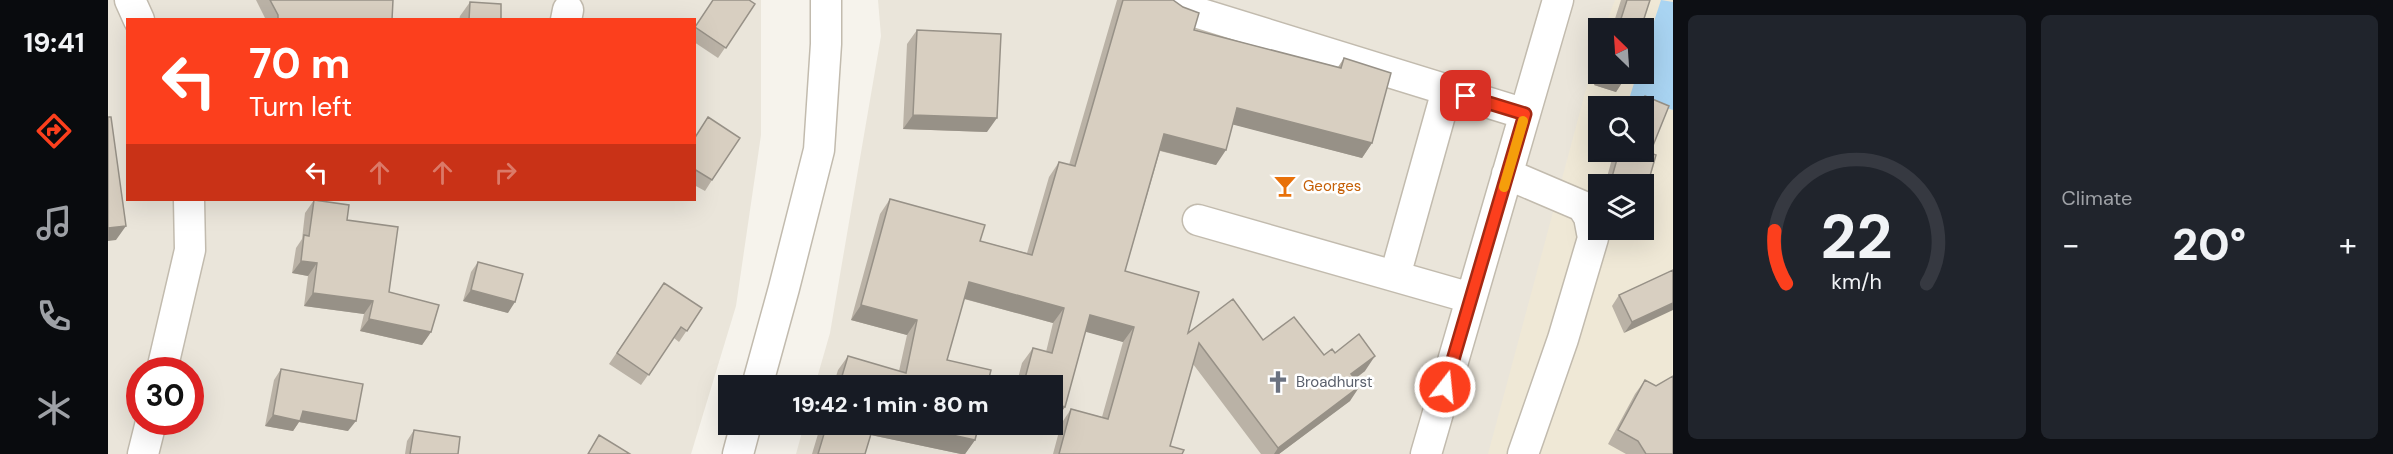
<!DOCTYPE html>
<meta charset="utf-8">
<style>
body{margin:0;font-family:"DM Sans",sans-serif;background:#20242c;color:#f1f3f6;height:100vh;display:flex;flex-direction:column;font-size:22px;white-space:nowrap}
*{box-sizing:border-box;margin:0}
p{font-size:20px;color:#9ea1a6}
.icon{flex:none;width:33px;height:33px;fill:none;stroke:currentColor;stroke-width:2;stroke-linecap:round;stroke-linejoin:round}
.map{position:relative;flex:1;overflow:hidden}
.details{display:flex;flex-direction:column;gap:15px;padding:15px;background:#0d0f14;width:720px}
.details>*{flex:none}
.banner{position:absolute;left:18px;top:18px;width:570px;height:183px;border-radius:0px;box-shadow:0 6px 24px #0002;background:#fc3f1d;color:#fff;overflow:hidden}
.needle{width:39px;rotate:335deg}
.controls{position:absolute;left:1480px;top:18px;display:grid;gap:12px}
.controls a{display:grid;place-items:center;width:66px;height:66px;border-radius:0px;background:#171b24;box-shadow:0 6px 24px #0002;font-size:30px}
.speed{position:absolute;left:18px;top:357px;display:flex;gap:12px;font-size:30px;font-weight:700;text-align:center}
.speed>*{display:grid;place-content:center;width:78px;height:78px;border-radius:50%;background:#171b24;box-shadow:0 6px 24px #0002;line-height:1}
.speed .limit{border:9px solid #d22;background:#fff;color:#111}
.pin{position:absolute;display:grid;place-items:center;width:51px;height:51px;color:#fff;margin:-26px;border-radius:12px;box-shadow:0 3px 9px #0006}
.me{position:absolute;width:66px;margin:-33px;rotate:16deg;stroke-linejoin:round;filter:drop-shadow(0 0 4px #0008)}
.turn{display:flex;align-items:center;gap:21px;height:126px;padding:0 24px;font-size:27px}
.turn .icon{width:78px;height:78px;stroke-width:2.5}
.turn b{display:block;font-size:42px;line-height:51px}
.lanes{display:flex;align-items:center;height:57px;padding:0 24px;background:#0003;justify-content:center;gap:30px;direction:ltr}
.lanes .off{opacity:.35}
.big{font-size:45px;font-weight:800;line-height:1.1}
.details .card{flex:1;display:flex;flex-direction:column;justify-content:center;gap:9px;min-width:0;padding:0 21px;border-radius:9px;background:#20242c}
.details .dial{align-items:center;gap:0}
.dial svg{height:156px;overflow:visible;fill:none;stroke:#363941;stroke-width:7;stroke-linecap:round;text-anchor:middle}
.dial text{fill:#f1f3f6;stroke:none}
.heat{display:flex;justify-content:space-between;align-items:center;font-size:33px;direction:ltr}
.details .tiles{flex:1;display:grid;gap:15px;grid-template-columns:repeat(2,1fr)}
.trip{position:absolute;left:610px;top:375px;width:345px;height:60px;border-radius:0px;background:#171b24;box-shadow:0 6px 24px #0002;font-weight:800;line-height:60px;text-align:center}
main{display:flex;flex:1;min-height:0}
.tab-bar{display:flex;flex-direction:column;width:108px;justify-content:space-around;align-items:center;background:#090b0e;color:#9ea1a6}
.tab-bar .icon{width:42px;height:42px}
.tab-bar .current{color:#fc3f1d}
.tab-bar b{font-size:27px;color:#f1f3f6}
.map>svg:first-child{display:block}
</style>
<main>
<nav class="tab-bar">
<b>19:41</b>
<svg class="icon current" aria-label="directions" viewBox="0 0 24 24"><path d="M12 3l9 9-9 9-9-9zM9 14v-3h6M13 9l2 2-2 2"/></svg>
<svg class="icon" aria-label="music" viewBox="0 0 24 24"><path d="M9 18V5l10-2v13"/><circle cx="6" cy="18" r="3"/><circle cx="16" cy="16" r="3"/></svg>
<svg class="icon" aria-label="phone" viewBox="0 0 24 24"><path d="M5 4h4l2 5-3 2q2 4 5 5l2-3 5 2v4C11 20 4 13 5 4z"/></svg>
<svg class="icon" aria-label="climate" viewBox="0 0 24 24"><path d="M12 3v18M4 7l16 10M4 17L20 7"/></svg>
</nav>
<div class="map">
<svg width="1565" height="454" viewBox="0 0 1565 454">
<rect width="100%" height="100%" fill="#f6f3ec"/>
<!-- residential -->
<path fill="#eae5da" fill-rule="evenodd" d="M0,0H653V135L628,306L583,454H0ZM20,20H586V200H20ZM32,370H82V422H32Z
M770,0H1565V454H688L696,425L945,424V386L707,385L722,333L773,36ZM1491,28H1536V74H1491ZM1491,106H1536V152H1491ZM1491,184H1536V230H1491Z"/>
<!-- education -->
<path fill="#efe8d6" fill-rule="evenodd" d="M1507,0H1565V454H1380L1491,41V74H1536V28H1496ZM1491,106H1536V152H1491ZM1491,184H1536V230H1491Z"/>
<!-- water -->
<path fill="#a9d4f2" d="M1553,0L1565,2V110L1522,96L1529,74H1536V52Z"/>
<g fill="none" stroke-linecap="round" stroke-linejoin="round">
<!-- minor casing -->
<g stroke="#c2bbae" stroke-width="33">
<path id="minor" d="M22,0L31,20
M1063,0L1074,8L1417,114
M458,20L460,10
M1399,174L1474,206L1481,217L1485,238L1455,339L1415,454
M1090,220L1363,298
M1287,276L1339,90
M54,370L82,250L81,200
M649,386L676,288L711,150L718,44V0
M35,454L43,422
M630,454L638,424
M1318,454L1450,0"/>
</g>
<!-- minor -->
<use href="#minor" stroke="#fff" stroke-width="30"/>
</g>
<!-- wall -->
<path fill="#bab2a6" d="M148,0H285L284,20H158Z
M1009,0H1065L1086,30L1230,67L1236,58L1264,143L1254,158L1125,124L1108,165L1052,151L1017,271L1080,333L1155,340L1216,355L1227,353L1257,371L1247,379L1242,401L1171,454H1153L1085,364L1062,446L1074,454H945L953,424L963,409L994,417L1015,342L977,331L957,407L947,421L945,386H908L914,363L925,348L938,352L945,323L856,299L839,360L879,386H725L730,370L740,356L791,371L799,335L743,320L772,214L782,199L872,241L919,253L941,177L951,162L961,165Z
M1513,0H1542L1533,28H1504Z
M362,2L393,20H351L352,16Z
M647,4L610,58L586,42V27Z
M809,30L879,132L795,129L799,44Z
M1491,70V74H1519L1517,78L1508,92L1486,85Z
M1537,96L1542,153L1536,184H1497L1506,152H1536V106H1530Z
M586,138L604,180L597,191L586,185Z
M206,200L239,220L281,292L323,332L314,345L252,331L256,314L196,306L200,276L184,273L188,248L194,239L197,213Z
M370,262L400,313L355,301L363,272Z
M1565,270L1516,333L1504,306L1511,295Z
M556,283L594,308L571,342L566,338L533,385L501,364Z
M173,369L240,431L191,422L185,431L157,426L166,380Z
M1537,380L1548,386L1565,454H1518L1500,444L1527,394Z
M713,424H871L867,440L857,454H853L763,435L757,454H704Z
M306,430L350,454H297L299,441Z"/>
<!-- shaded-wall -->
<path fill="#979187" d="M1494,74H1504L1517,78L1508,92L1486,85Z
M1129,108L1264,143L1254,158L1119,123Z
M805,115L889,118L879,132L795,129Z
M1056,134L1118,150L1108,165L1046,149Z
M18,226L8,240L0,241V228Z
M193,261L209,263L200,276L184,273Z
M861,282L956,308L945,323L850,297Z
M363,290L407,302L400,313L355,301Z
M205,293L265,301L256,314L196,306Z
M1565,303V310L1516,333L1524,322Z
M753,305L809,320L799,335L743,320Z
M982,315L1026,327L1015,342L971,330Z
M261,319L323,332L314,345L252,331Z
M1267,356L1257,371L1233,389L1243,374Z
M1252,386L1242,401L1171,454H1166L1170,448Z
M945,403L957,407L947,421H945Z
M195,411L248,421L240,431L191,422L185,431L157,426L165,415Z
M764,424H794L867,440L857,454H853L758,434Z"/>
<!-- building -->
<path fill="#d8cfc1" stroke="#979187" stroke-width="1.5" d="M162,0H285L284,20H170V15Z
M605,0H641L647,4L618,48L587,27Z
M1015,0H1065L1075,7L1091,13L1086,30L1233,68L1236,58L1283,73L1264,143L1129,108L1118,150L1056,134L1017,271L1091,292L1080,333L1125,299L1155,340L1186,317L1216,355L1224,349L1227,353L1251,334L1267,356L1243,374L1252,386L1170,448L1091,343L1062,446L1076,450L1074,454H951L963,409L1000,419L1026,327L982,315L957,407L945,403V386H915L925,348L944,353L956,308L861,282L839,360L883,370L879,386H731L740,356L798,373L809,320L753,305L782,199L877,225L872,241L924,255L951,162L967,166Z
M1519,0H1542L1533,28H1510Z
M362,2L393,4V20H361Z
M809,30L893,34L889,118L805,115Z
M1504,74H1519L1517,78Z
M1537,96L1561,106L1542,153L1548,155L1536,197V184H1502L1511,152H1536V106H1533Z
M0,117H3L18,226L0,228Z
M600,117L632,138L604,180L586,169V139Z
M206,200L241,205L239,220L290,227L281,292L331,305L323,332L261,319L265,301L205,293L209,263L193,261L196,235L201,236Z
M370,262L415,274L407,302L363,290Z
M1565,270V303L1524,322L1511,295Z
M556,283L594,308L579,331L573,327L541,375L509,353Z
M173,369L255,384L248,421L195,411L192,421L165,415Z
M1565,376V454H1538L1530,441L1510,430L1537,380L1548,386Z
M719,424H766L757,454H710Z
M794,424H871L867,440Z
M306,430L352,437L350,454H302Z
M491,435L522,454H480Z"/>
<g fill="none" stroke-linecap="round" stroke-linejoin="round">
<!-- route casing -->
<g stroke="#a42913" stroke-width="15">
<path id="route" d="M1337,387L1417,114L1358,96"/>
</g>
<!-- route -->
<use href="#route" stroke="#fc3f1d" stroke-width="10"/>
<!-- slow -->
<path stroke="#f59e0b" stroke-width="10" d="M1396,187L1415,121"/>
</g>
<!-- icons -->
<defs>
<g id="bar-bare" transform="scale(1.8)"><path d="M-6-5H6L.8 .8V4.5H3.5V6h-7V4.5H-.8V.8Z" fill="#e8710a" stroke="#fff" stroke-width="2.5" paint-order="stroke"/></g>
<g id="church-bare" transform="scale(1.8)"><path d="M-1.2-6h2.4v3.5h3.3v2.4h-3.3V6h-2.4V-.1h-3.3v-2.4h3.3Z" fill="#6b7280" stroke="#fff" stroke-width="2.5" paint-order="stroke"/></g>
</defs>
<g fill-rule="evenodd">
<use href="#bar-bare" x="1177" y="186"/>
<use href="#church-bare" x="1170" y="382"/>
</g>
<g text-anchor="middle" stroke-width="5" stroke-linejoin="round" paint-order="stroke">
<!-- food labels -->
<g font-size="15" fill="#c56008" stroke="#fff" text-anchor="start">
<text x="1195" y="191">Georges</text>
</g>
<!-- worship labels -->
<g font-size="15" fill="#5b616d" stroke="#fff" text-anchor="start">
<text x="1188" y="387">Broadhurst</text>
</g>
</g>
</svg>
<div class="controls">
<a><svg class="needle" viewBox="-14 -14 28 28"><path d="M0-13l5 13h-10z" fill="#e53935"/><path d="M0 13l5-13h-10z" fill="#9ea1a6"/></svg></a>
<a><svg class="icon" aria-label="search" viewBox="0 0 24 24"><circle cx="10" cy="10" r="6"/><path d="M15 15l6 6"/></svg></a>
<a><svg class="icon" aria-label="layers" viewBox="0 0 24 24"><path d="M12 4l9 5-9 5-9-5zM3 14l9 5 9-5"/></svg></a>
</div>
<div class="speed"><div class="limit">30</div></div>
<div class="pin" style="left:1358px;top:96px;background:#d93025"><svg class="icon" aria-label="arrive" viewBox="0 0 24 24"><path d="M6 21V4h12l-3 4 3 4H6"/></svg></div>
<svg class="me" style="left:1337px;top:387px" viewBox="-20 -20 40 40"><circle r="17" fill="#fc3f1d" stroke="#fff" stroke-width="3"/><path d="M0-11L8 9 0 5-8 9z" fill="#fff"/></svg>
<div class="trip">19:42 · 1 min · 80 m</div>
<div class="banner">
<div class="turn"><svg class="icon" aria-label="left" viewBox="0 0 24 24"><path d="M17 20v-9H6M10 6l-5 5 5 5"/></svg><div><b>70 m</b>Turn left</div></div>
<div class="lanes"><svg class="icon" aria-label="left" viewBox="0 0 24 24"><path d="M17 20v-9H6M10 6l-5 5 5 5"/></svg><svg class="icon off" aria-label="ahead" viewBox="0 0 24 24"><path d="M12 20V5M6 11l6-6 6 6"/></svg><svg class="icon off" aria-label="ahead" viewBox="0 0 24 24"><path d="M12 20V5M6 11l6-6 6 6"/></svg><svg class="icon off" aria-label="right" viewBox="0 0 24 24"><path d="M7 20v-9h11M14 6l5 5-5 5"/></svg></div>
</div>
</div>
<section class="details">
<div class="tiles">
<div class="card dial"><svg viewBox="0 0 100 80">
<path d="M14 69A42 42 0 1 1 86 69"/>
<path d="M14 69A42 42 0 0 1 8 42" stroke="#fc3f1d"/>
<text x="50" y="56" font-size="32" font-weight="700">22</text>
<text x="50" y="72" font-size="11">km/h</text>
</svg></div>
<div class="card"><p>Climate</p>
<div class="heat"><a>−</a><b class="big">20°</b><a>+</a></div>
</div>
</div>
</section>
</main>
